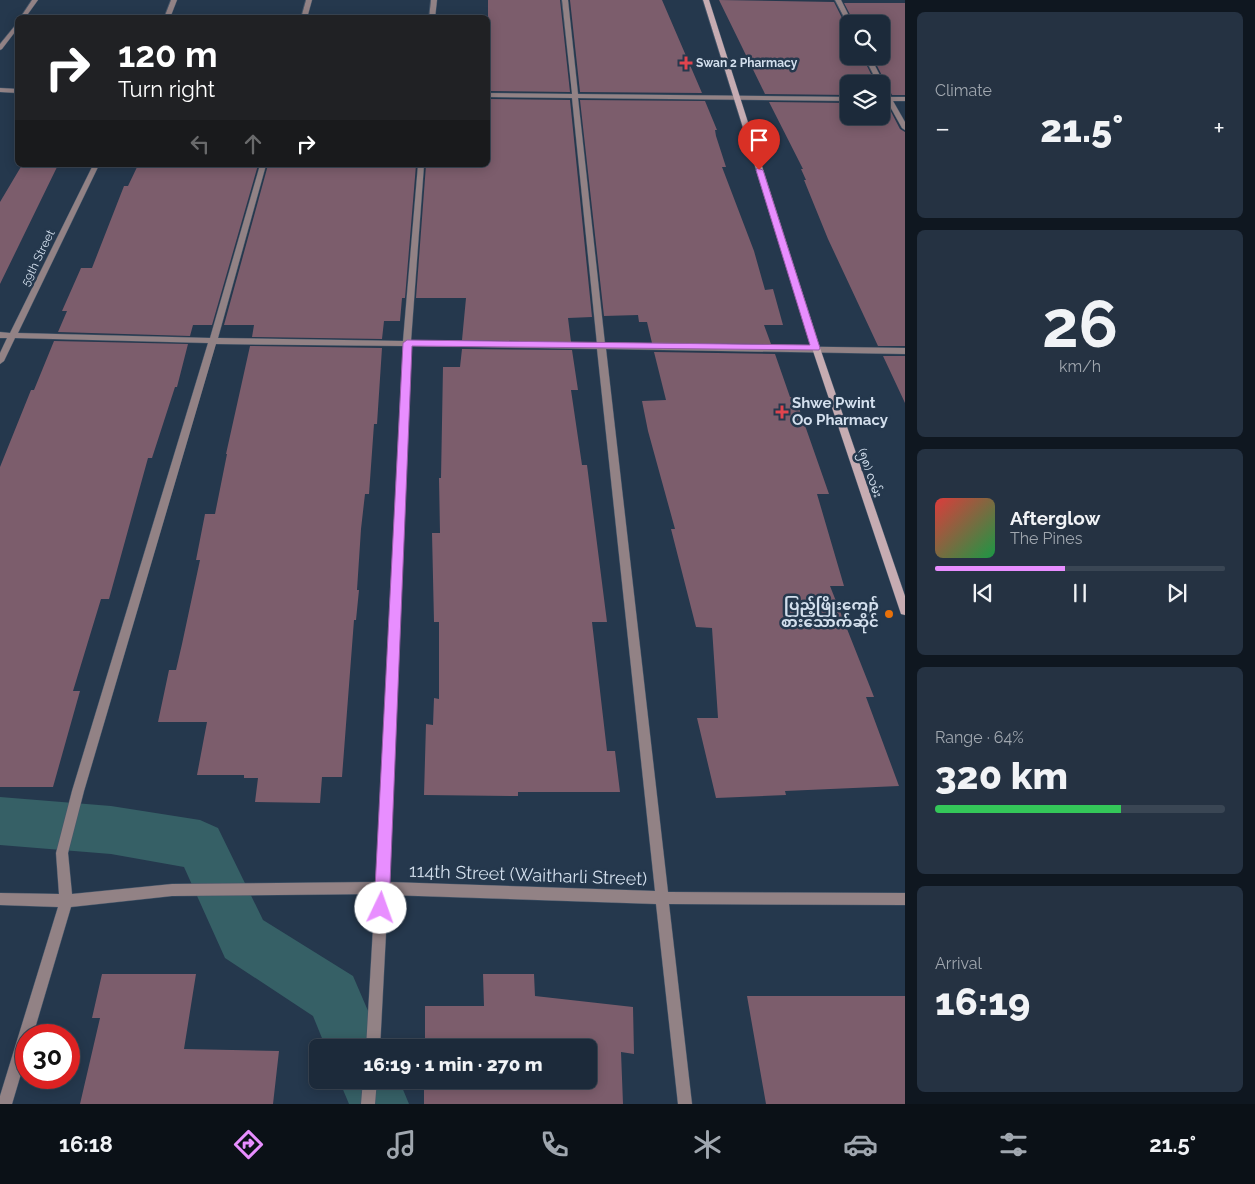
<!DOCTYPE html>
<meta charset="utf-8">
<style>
body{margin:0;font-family:Raleway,"Noto Sans Myanmar",sans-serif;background:#253242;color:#f1f3f6;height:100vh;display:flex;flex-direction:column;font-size:19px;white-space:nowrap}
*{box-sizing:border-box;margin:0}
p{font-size:16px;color:#a0a7af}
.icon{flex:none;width:28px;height:28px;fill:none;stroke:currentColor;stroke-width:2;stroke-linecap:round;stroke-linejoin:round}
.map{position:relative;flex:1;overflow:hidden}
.panel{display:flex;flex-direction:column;gap:12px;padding:12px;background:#0f1720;width:350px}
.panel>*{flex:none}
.hud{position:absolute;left:15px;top:15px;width:475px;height:152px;border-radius:8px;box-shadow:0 2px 12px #0003,0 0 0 1px #3a4654;background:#202124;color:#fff;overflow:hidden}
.controls{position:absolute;left:840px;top:15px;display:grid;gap:10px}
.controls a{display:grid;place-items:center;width:50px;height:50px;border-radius:8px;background:#1c2a3a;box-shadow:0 2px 12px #0003,0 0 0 1px #3a4654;font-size:25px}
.speed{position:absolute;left:15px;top:1024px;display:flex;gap:10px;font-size:25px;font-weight:700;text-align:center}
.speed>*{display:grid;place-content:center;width:65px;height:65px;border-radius:50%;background:#1c2a3a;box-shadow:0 2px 12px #0003,0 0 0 1px #3a4654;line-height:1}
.speed .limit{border:8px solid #d22;background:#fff;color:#111}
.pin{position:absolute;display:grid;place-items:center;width:42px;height:42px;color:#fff;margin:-51px -21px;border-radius:50% 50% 50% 0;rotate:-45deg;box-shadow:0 0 5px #0007}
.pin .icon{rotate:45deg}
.me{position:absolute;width:55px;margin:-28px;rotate:3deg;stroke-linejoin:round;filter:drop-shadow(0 0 4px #0008)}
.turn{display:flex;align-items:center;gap:18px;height:105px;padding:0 20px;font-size:22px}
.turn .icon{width:65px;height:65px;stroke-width:2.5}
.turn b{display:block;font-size:35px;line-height:42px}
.lanes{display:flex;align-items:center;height:48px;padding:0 20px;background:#0003;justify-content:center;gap:25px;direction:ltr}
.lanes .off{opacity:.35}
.big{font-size:38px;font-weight:800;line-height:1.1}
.panel .tile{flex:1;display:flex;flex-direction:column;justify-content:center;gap:8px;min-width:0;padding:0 18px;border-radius:8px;background:#253242}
.panel .dial{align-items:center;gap:0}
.dial b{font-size:65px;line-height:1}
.song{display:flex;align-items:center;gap:15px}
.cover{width:60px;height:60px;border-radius:8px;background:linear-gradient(135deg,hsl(0 70% 55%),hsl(140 70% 35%))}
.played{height:5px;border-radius:2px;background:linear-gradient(90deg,#e88eff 45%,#3a4654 45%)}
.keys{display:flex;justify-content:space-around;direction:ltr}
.heat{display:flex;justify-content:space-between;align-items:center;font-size:28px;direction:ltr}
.charge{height:8px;border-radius:4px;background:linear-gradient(90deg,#34c759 64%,#3a4654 0)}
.trip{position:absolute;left:309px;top:1039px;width:288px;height:50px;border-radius:8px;background:#1c2a3a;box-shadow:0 2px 12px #0003,0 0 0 1px #3a4654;font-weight:800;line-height:50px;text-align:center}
.tab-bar{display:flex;height:80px;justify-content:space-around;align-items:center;background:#0b1117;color:#a0a7af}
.tab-bar .icon{width:35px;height:35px}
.tab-bar .selected{color:#e88eff}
.tab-bar b{font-size:22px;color:#f1f3f6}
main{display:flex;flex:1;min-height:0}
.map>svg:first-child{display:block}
</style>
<main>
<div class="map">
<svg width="905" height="1104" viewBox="0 0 905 1104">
<rect width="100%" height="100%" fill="#25384d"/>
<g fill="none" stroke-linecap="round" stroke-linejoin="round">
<!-- canal -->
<path fill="#366066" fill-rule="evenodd" d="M0,797L111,806L200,820L218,828L263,920L353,976L384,1048H326L313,1016L225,958L184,867L111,854L0,845Z
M339,1080H399L409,1104H349Z"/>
</g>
<!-- building -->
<path fill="#7c5d6c" d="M488,0H560L570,92L488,91Z
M570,0H662L702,93L580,92Z
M719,0L834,2L846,26L849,27V56H862L876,84H849V95L765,94Z
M844,3H905V95H892L872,56H881V24H855Z
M488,99L570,100L592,317L568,318L571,342L462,340L466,298H416L426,165H488Z
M580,100L705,101L717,130H715L716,136L726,167H722L754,251L765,290L773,289L783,325H764L771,344L652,343L647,322H639L638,315L604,316Z
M881,101L886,102L900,129L905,132V346H878L828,239L804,180H806L801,169H803L769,102L849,103V116H881Z
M22,165H58L0,284V202Z
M138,165H258L212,325H193L190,336L58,332L67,311H62L81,268H92L124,186H128Z
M268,165H416L405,298H402L400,321H384L382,339L252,337L254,325H224Z
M54,341L188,344L177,387H175L152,458H148L109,599H101L73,691H80L53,787H0V467L31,390H34Z
M250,346L382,348L377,424H374L369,494H365L361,529L357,590H359L356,620H354L342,777H322L320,803L255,802L258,778H244V775H197L207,722H158L169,670H176L182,644L200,560H196L205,514H215L227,454H226Z
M462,349L572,350L578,390H571L582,465H587L607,622H592L607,751H615L620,792H518V796L424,795L426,724L433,725L434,698L439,699V622H434L432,533H440L439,478H441L443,367H460Z
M654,352L775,354L790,397H795L829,494H817L844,586H830L874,697H866L899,786L785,791L786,795L716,798L697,718H718L712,628L696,627L671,529H675L648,431L642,401L666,400Z
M883,356H905V403Z
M102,974H196L184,1049L279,1051L273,1104H80L100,1018H92Z
M483,974H534L535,996L633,1007L634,1054L621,1052L623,1104H424V1080H588V1048H425V1006H484Z
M747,996H905V1104H766Z"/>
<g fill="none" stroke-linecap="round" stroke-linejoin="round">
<!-- street casing -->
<g stroke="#44566a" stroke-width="1">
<path id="street" d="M32,0H38L25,18H20Z
M171,0H177L170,18H164Z
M306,0H312L307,18H301Z
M431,0H437L435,18H429Z
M562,0H568L578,94L849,97V101L578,98L605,344L905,348V354L606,349L668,892L905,893V905L669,904L692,1104H678L656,904L388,895L380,1048H366L375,894L172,896L71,907L33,1035H26V1057L12,1104H0V1096L58,907L0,905V893L59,894L56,853L72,791L208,343L15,338L4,361L0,364V353L7,338H0V332L10,333L93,165H99L18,333L210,338L260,165H266L218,338L403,341L418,165H424L411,341L597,344L572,98L488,97V93L572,94ZM216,344L403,346L376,882L172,884L72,894L68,853L84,791ZM411,346L597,349L655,891L389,882Z
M835,0H841L853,24L848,25Z
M18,22V28L2,49L0,50V44Z
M864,56H870L891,97H905V101H893L905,122V130L902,128L887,101L882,99L885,97L881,91V84H878Z
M0,88L18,89V93L0,92Z
M363,1080H377L375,1104H361Z"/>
</g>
<!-- secondary casing -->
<g stroke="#44566a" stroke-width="1">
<path id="secondary" d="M703,0H709L820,348L905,596V615L901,614L900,611L812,348Z"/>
</g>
<!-- street -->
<use href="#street" fill="#928285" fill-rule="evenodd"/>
<!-- secondary -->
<use href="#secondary" fill="#c6acb2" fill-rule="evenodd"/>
</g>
<!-- route -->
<path fill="#e88eff" stroke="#975ca6" d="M757,168L763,170L820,348L819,350L412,346L389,908L386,913L381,915L376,913L374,908L403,343L407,340L810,345L756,170Z"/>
<!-- markers -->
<g fill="#e0444e" stroke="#25384d" stroke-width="2">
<path d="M683.5 55.5h5v5h5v5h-5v5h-5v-5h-5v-5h5z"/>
<path d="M779.5 404.5h5v5h5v5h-5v5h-5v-5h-5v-5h5z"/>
</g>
<circle fill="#e8710a" stroke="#25384d" stroke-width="2" cx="889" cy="614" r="5"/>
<g text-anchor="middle" stroke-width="5" stroke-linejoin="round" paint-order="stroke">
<!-- far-poi labels -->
<g font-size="12" font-weight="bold" fill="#d3dfed" stroke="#25384d" text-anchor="start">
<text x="696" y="67">Swan 2 Pharmacy</text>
</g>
<!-- far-street labels -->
<g font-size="12" fill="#d3dfed" stroke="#25384d">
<text transform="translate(38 258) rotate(-64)" y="4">59th Street</text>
<text transform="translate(870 473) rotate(71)" y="4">(၅၈) လမ်း</text>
</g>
<!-- poi labels -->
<g font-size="15" font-weight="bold" fill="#d3dfed" stroke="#25384d" text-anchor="start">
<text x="792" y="408">Shwe Pwint<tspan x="792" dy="17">Oo Pharmacy</tspan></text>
<text x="879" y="610" text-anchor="end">ပြည့်ဖြိုးကျော်<tspan x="879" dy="17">စားသောက်ဆိုင်</tspan></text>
</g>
<!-- near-street labels -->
<g font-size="18" fill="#d3dfed" stroke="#25384d">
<text transform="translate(528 875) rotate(2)" y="6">114th Street (Waitharli Street)</text>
</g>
</g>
</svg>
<div class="controls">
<a><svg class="icon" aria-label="search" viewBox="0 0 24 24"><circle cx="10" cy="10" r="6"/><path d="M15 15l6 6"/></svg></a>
<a><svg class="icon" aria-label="layers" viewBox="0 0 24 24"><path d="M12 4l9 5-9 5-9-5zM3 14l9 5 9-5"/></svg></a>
</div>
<div class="speed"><div class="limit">30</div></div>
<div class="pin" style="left:759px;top:170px;background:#d93025"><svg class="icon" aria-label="arrive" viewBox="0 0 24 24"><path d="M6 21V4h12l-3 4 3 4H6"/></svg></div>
<svg class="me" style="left:381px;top:908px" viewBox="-20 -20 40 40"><circle r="19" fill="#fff"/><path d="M0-13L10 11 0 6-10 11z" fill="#e88eff"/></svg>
<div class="trip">16:19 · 1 min · 270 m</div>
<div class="hud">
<div class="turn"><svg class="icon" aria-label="right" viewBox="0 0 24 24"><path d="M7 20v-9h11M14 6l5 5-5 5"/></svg><div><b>120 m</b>Turn right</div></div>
<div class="lanes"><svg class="icon off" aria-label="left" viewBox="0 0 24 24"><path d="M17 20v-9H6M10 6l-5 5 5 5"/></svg><svg class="icon off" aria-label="ahead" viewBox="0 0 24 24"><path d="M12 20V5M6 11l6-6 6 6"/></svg><svg class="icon" aria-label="right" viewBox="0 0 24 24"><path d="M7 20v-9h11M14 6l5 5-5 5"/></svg></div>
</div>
</div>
<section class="panel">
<div class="tile"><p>Climate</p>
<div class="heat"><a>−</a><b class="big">21.5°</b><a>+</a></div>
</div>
<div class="tile dial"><b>26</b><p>km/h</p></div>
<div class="tile">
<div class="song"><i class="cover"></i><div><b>Afterglow</b><p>The Pines</p></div></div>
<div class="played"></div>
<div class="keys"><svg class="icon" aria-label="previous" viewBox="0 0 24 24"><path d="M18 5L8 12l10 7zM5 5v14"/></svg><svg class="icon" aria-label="pause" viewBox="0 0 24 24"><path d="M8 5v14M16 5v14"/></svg><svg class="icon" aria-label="next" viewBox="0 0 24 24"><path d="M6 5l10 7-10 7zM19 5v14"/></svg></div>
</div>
<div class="tile"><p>Range · 64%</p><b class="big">320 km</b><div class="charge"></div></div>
<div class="tile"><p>Arrival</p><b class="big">16:19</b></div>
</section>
</main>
<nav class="tab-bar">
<b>16:18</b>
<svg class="icon selected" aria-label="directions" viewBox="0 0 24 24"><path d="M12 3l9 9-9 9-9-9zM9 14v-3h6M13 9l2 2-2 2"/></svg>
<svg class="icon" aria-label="music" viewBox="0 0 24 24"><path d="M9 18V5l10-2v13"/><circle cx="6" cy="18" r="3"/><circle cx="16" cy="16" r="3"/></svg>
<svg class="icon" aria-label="phone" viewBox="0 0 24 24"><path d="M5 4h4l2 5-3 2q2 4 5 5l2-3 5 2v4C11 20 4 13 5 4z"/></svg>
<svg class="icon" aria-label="climate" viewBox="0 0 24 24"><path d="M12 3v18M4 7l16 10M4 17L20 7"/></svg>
<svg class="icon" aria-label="car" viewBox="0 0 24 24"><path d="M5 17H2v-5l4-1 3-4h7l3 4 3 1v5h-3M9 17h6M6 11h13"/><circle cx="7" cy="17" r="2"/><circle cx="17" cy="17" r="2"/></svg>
<svg class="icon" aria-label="filters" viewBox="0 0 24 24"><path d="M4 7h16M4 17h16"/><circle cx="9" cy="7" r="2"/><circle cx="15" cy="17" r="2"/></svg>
<b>21.5°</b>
</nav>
